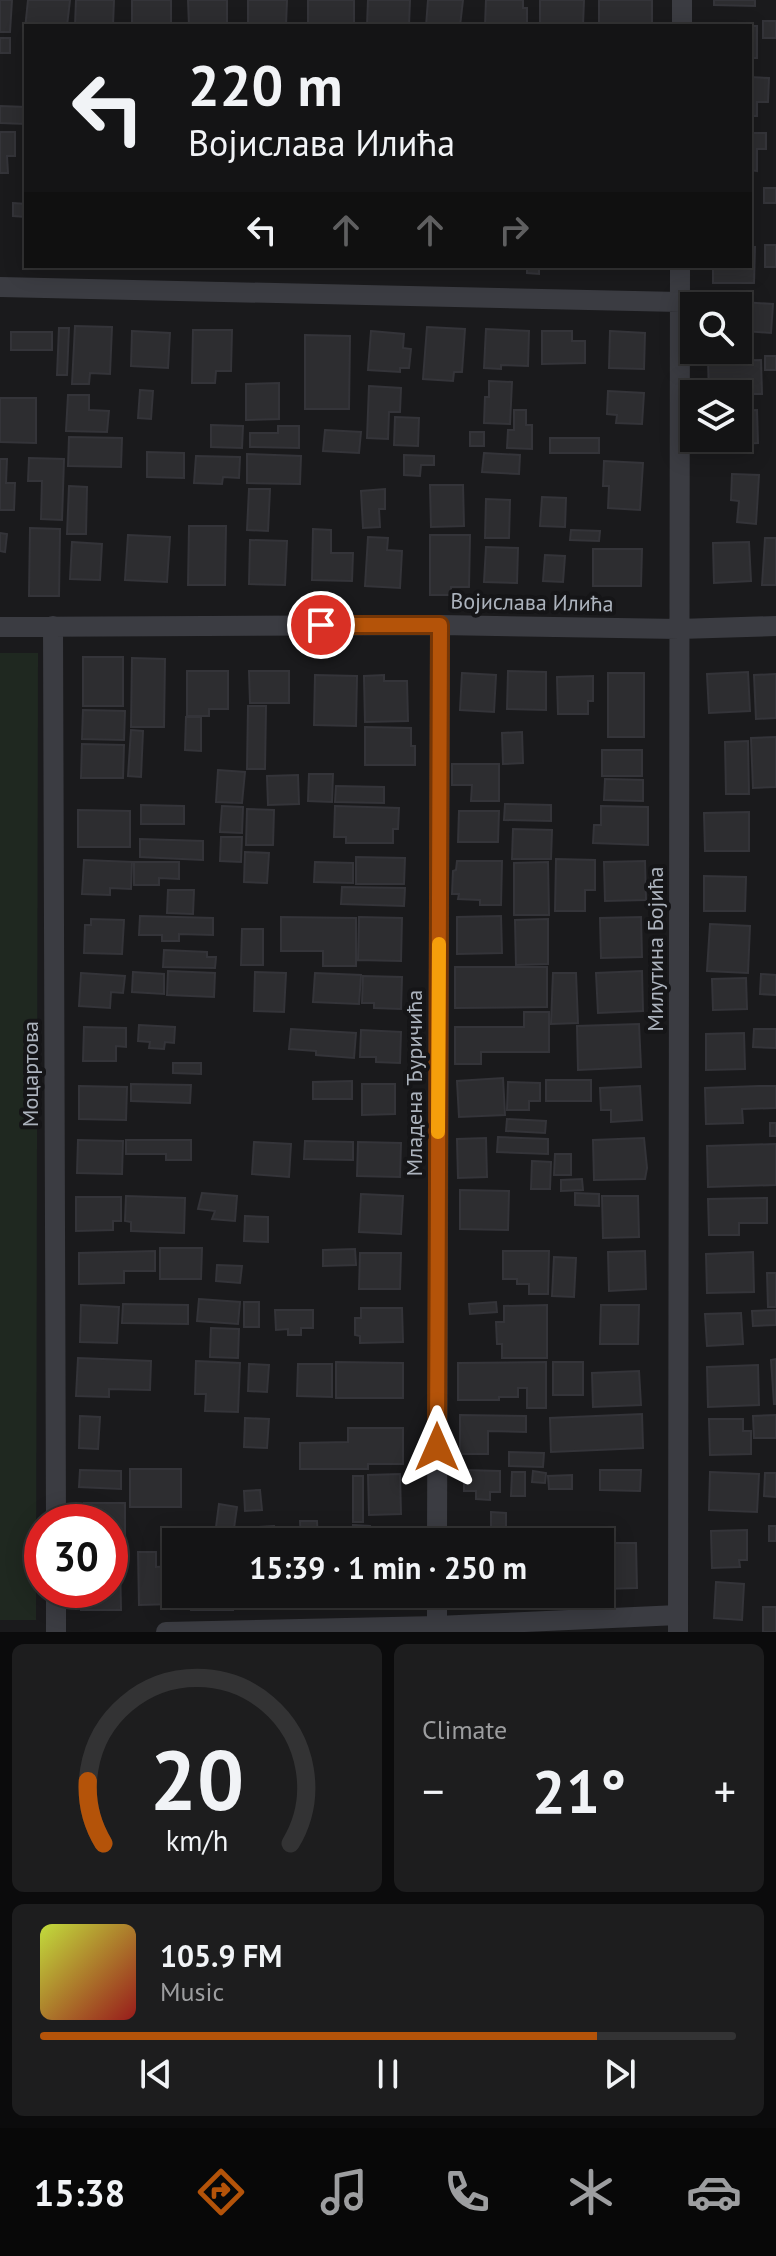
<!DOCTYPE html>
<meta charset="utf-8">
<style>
body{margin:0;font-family:"PT Sans",sans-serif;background:#1d1d1e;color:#f1f3f6;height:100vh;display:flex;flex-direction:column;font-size:30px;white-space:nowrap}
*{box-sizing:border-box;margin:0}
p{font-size:26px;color:#9d9ea0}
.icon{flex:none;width:44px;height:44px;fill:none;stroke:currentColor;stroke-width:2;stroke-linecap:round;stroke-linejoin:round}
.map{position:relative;height:1632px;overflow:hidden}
.side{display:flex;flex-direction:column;gap:12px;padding:12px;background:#0b0b0c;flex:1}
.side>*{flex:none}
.banner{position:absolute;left:24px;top:24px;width:728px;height:244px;border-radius:0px;box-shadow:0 4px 20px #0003,0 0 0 2px #333334;background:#141415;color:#f1f3f6;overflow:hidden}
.fabs{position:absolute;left:680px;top:292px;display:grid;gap:16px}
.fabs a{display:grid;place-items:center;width:72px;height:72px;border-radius:0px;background:#141415;box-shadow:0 4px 20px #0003,0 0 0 2px #333334;font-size:40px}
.speed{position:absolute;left:24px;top:1504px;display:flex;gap:16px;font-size:40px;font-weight:700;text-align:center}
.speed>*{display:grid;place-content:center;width:104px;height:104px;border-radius:50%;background:#141415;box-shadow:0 4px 20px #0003,0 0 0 2px #333334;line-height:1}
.speed .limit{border:12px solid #d22;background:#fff;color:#111}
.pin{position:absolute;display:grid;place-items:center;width:68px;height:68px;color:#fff;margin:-34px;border:4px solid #fff;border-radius:50%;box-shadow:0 2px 8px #0007}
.me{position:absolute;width:88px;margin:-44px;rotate:0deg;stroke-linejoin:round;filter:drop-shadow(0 0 6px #0008)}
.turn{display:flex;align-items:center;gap:28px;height:168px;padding:0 32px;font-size:36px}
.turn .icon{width:104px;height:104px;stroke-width:2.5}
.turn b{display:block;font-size:56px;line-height:68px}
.lanes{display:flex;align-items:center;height:76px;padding:0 32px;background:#0003;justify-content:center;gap:40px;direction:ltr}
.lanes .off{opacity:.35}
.big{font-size:60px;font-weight:700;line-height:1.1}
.side .tile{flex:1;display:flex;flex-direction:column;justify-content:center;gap:12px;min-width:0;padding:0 28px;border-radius:12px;background:#1d1d1e}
.side .dial{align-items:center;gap:0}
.dial svg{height:208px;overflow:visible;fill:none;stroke:#333334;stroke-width:7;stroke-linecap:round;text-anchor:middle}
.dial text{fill:#f1f3f6;stroke:none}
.song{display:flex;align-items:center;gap:24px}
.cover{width:96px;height:96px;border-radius:12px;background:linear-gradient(135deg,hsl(70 70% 55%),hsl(0 70% 35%))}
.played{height:8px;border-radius:4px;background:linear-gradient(90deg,#b45309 80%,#333334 80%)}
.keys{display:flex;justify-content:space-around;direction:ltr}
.heat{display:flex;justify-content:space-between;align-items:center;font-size:44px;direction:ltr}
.side .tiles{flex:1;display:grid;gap:12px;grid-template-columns:1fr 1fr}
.tile:last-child{grid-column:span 2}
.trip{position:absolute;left:162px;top:1528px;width:452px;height:80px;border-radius:0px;background:#141415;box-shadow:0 4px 20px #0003,0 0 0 2px #333334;font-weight:700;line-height:80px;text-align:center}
.tab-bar{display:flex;height:128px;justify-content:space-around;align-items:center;background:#080808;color:#9d9ea0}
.tab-bar .icon{width:56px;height:56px}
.tab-bar .selected{color:#b45309}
.tab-bar b{font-size:36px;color:#f1f3f6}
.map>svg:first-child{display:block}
</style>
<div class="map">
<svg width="776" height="1632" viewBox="0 0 776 1632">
<rect width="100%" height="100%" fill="#1a1a1c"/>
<!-- green -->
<path fill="#1f2820" d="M0,653H38L36,1620H0Z"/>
<!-- building -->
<path fill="#2d2d30" stroke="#343439" stroke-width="2" d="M0,0H12L10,32H0Z
M28,0H70L67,26H26V39H24Z
M76,0H114L113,26H75Z
M132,0H171V26H132Z
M188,0H227V26H189Z
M248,0H287L286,26H248Z
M308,0H354V26H308Z
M368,0H410L409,26H367Z
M428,0H463L460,26H426Z
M486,0H523V8H527V26H485Z
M540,0H584L583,26H540Z
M599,0H652V26H599Z
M714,0H755V6L714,5Z
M763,21H776V38H763Z
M730,26H757V58H750V26Z
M0,38H10V53H0Z
M750,77L769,78L768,102H757V116H750Z
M0,106L26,107V124L0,123Z
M0,132H15V156H7L8,173H0Z
M750,133H766V149H757V171L750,170Z
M764,188H776V203H764Z
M13,203L26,204V217L13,216Z
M765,245H776V267H765Z
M750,247H755L754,283H713V266H750Z
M527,266H539V274L527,273Z
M712,300L773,304L771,333L745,331L744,335L738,334V306H712Z
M75,326L112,327L110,374L90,373L89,384H72Z
M427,327L465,329L462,372H454L453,381L423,379Z
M59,328H69L67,375H57Z
M486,329L529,331L528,366L501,365V369L484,368Z
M193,330H232L231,371H216L215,383H192Z
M132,331L170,333L168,368L131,366Z
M371,331L404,334L403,348L411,349L409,368H400V372L368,370Z
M542,331H572V341H585V363L542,364Z
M610,331L645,333L644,369L609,368Z
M11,332H52V350H11Z
M305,335L350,336L349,409H305Z
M765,356H776V370H765Z
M761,360L762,394H709L708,361Z
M489,381L512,382L510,424L484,423L485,397H489Z
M279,383V419L246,420V384Z
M369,386L401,388L400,412H389L388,439L367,438Z
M140,390L153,391L151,419L138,418Z
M608,391L644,393L642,424L616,423L617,415L607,414Z
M68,395H89V410L109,411L107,432L66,431Z
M0,398H36V443L0,442Z
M514,410H526V425H532V449L507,448L508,430H514Z
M757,410L758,443L720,445V438H738V411Z
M395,417L419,418L418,446L394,445Z
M211,425L243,426L242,448L211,447Z
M278,426H299V448L250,447V433H278Z
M325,430L361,432L359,453L323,451Z
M470,432H484V446H470Z
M69,437L122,438L121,467L68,466Z
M550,438H599V453H550Z
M147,452L184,453V478L147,477Z
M484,453L520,455L519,474L482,472Z
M247,454L301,456L300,484L247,483Z
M404,455L434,456V465H421L420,476L404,475Z
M196,456L240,457L239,478L223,477L222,484L194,483Z
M29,458L64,459L62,520L41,519L42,481H28Z
M0,459H7L6,483H15L14,510H0Z
M604,461L643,463L640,510L608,508L609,486H603Z
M732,474L759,475L756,524L737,522L739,501L731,500Z
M430,485H463L464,526L431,527Z
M69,486L87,487L86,534H67Z
M249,489H270L268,531L247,530Z
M385,489V509H379L380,527L363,528L361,491Z
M542,497L566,498L565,527L540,526Z
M486,499L510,500L509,538H485Z
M189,526H226L225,585H188Z
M30,528L60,529L59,596H29Z
M313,529L331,530V553H353L352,581L312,580Z
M571,530L600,531L599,541L570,540Z
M0,533L7,534L5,552L0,551Z
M128,535L170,537L167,582L125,580Z
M430,535H470L469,587H451V595H430Z
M368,537L388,538L387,550L402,551L400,588L365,586Z
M765,538H776V585H762Z
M250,540L287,541L285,585L249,584Z
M72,542L102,544L100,580L70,579Z
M749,542L751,581L714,583L713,543Z
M486,547L518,548L517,583L484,582Z
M593,549H642L641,586H593Z
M545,555L565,556L563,582L543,581Z
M83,657H123V706H83Z
M132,658L165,659L164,727H131Z
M187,671H228V709H209V716H187Z
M249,671H289V703H250Z
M508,671L546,672V710L507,709Z
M748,672L750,711L709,713L707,674Z
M462,673L496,675L494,712L460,710Z
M608,673H644V737H608Z
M776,674V718L756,719L754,675Z
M315,675L357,676L356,726L314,725Z
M384,675V681H407L408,721L365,722L364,676Z
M593,676V701H588V714H558L557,677Z
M248,706H266L265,769H247Z
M83,710L125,711L124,740L82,739Z
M186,717H201V751L185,750Z
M365,727L411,728V746H415V765H365Z
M131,730L143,731L141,777L128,776Z
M522,732L523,763L503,764L502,733Z
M776,737V787L753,788L751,738Z
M748,741L749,794H726L725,742Z
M82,744L124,745L123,778H81Z
M602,750H642V776H602Z
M452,764H499V801H471L472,785H452Z
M218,770L245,772L242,803L216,802Z
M309,774H333L332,802L308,801Z
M298,775L299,804L268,805L267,776Z
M605,779L643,780V801L604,800Z
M336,786L384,787V803L335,802Z
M505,804L551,805V821L504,820Z
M141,805L184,806V824H141Z
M222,806L243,807L242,833L220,832Z
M335,806L399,808L398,829H393V843H346V837H334Z
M601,806L648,807V845L593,843L594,825H601Z
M247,809L274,810L273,845H246Z
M78,810L130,811V847H78Z
M459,811H499L498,842H458Z
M749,812V851H705L704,813Z
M513,829L552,830L551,859H512Z
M221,837H242L241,862L220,861Z
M140,839L203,841V860L140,857Z
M245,852L269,853L267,883L244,882Z
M356,857L405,858L404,884H356Z
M556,859L595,860V890H585V911H555Z
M84,860L132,862L131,889L110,888V895L82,894Z
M457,861H502L501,905H480V900L458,899L459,894H452L453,871L456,870Z
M645,861L646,900L605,901L604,862Z
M134,862H179V879L159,878V885H134Z
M315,862L353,863V883L314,882Z
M548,862L549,915H514V863Z
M704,876L746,877L745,911H704Z
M342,887L405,888L404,906L341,904Z
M168,890H194L193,914L167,913Z
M140,916L213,918V935L179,934V941H162V935H139Z
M501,916L502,953L457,954V917Z
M281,917L356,918V966H323V951H281Z
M359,917L402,918L401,961L358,960Z
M641,917L642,957L601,958L600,918Z
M91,919L124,920L122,954L84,953L85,925H91Z
M548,919V964L516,965L515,920Z
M710,924L750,926L748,973L707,971Z
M242,929H263V965H241Z
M164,950L207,952V957H216L215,968L163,967Z
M455,967H547V1007L455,1008Z
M168,971L215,973L214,997L167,995Z
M642,971L643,1011L598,1013L596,973Z
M133,972L164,974V994L132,992Z
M255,972L286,973L284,1012L254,1011Z
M81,973L125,976L123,993L111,992L110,1008L79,1006Z
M315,973L361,975L359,1004L313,1002Z
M553,973H576L578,1023L551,1024Z
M761,974L776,975V995L760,994Z
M363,976L402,977L401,1009L374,1008V1003H362Z
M746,978L747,1009L713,1010L712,979Z
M524,1012H549V1052H481V1064H455V1027H524Z
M639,1024L641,1067L578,1070L577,1026Z
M139,1025L175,1027L174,1043L165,1042L164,1049L149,1048L150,1042L138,1041Z
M84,1027L126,1028V1047L116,1046V1061H83Z
M291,1029L356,1033L354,1058L316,1055V1051L289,1049Z
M754,1029H776V1048L753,1047Z
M361,1030L401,1032L400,1063L376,1062V1057H360Z
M744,1033L745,1069L706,1070V1034Z
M173,1063H201V1074L173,1073Z
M503,1078L505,1115L459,1117L457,1081Z
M546,1080H591V1101H546Z
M352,1081V1099H313V1082Z
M508,1082L540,1083V1101H529V1110H507Z
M131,1084L191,1085L190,1103L131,1101Z
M362,1084H395V1114L362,1115Z
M79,1086L127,1087L126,1120L79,1119Z
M640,1086L642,1120L611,1122V1110H601L600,1088Z
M759,1086H776V1108L742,1109L743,1123L706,1124L705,1088Z
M507,1119L546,1121L545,1133L506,1131Z
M770,1123H776V1136H770Z
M498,1137L548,1139V1154L497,1152Z
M486,1138L487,1177L458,1178L457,1139Z
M644,1138L647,1168L645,1179L594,1180L593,1140Z
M78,1140L123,1141L122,1174L77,1173Z
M126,1140H191V1160H166V1154H126Z
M305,1141L353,1142V1160L304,1159Z
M254,1142L291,1144L289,1177L252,1174Z
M358,1142L401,1143L400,1177L357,1176Z
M776,1144V1185L708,1187L707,1146Z
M555,1154H571V1175H554Z
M532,1161L551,1162L550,1189H531Z
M582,1179L583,1190L561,1191V1180Z
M460,1190L509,1191L508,1230L460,1229Z
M202,1193L237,1196L235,1221L212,1219L215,1211L198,1209Z
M575,1193L599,1194V1206L575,1205Z
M361,1194L403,1196L401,1234L359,1232Z
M126,1196L185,1198L184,1233L131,1231V1222L125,1221Z
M602,1196H638L639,1237L603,1238Z
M76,1197H121V1221H113V1230L76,1231Z
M767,1198V1223H739V1235H709L708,1199Z
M245,1216L268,1217V1242L244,1241Z
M160,1248H202L201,1279H160Z
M355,1249L356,1265L323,1266V1250Z
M155,1251V1271H124V1283L79,1284V1253Z
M503,1251H549L548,1294H529V1284H517V1279H503Z
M645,1251L646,1289L609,1291L608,1252Z
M753,1252L754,1292L707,1293L706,1254Z
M360,1253H401L400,1289H359Z
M554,1257L576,1258L574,1297L552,1296Z
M217,1265L242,1266L240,1283L216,1281Z
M767,1273H776V1307H768Z
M199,1299L240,1302L238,1324L197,1321Z
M244,1302H259V1327H244Z
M496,1302L497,1312L470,1314L469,1304Z
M123,1304L188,1305V1324L122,1323Z
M81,1305L119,1307L117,1343L80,1342Z
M547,1305V1358H502V1344H497L496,1322H504V1306Z
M601,1305H639L638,1344H600Z
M361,1308H402L403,1342L360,1343V1336L355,1335V1318H361Z
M275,1310H313V1328H301V1335H288V1329L276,1330Z
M776,1310V1325L753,1326L752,1311Z
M741,1313L743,1344L707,1346L705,1314Z
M211,1328L239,1329L238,1358L210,1357Z
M78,1358L151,1361L150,1390L109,1389V1397L76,1396Z
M776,1359V1404H774L771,1360Z
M196,1361L240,1363L238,1412L205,1411L206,1394H195Z
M336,1362L403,1363V1398H336Z
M546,1362V1408H527V1388H518V1397H499V1400H458V1363Z
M553,1362H583V1395H553Z
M249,1364L269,1365L267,1392L248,1391Z
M298,1364H332V1397L297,1396Z
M758,1365L759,1405L708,1407L707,1367Z
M639,1371L641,1405L593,1407L592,1373Z
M642,1414L643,1448L551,1452L550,1418Z
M460,1415L526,1416V1432L488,1431V1454H460Z
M776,1415V1438H754L753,1416Z
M80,1416L100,1417L98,1449L79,1448Z
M245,1418L269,1419L267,1448L244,1447Z
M709,1419H743V1431H751V1454L710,1455Z
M348,1428H403V1464H368V1469H300V1443L348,1442Z
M509,1452L544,1453L543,1467L509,1466Z
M130,1469H181V1507H130Z
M80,1470L121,1471V1489L79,1487Z
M464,1470L500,1471V1492H490V1500L476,1499V1491H464Z
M600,1470H641L640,1491L600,1490Z
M533,1471L546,1473L545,1483L532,1482Z
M512,1472H525V1496H511Z
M710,1472L759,1474L757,1512L709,1510Z
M765,1473H776V1497L764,1496Z
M400,1474L401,1514L369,1515L368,1475Z
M572,1475V1489H549L548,1476Z
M353,1476H363V1522H353Z
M260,1490L262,1510L245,1511L244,1491Z
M84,1503H125V1552H110V1522H84Z
M219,1504L237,1507L232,1542H214Z
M491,1512L506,1513V1537H491Z
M300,1521H317L318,1542H301Z
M353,1525L370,1526V1542H353Z
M274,1526L275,1542H242L241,1528Z
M769,1526H776V1541H769Z
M747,1530V1560H739L740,1567L712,1568L711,1531Z
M594,1533V1542H584L583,1534Z
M600,1543H636L637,1588L601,1589Z
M138,1552H156V1567L172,1566L173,1604L139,1605Z
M110,1559H120L121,1610H81V1590H110Z
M716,1582L744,1584L742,1620L714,1618Z
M190,1594H233V1610H191Z
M302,1594H338L339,1600L302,1602Z
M355,1594H395V1600L354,1599Z
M763,1607H776V1632H763Z"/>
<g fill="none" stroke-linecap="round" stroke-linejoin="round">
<!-- street -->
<path stroke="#3b3c42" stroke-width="20" d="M682,26V0
M0,287L680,302
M53,626L56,1522
M0,627L440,625L679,629L776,626
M437,1542L440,625
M56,1590V1632
M437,1626V1594
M166,1632L437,1626L678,1615
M678,1632L680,266"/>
</g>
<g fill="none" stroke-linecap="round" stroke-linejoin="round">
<!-- route casing -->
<g stroke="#753606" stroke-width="20">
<path id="route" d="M321,625H440L437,1447"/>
</g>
<!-- route -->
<use href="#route" stroke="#b45309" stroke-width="14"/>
<!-- slow -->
<path stroke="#f59e0b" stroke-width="14" d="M438,1132L439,944"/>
</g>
<g text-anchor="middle" stroke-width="8" stroke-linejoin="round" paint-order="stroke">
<!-- street labels -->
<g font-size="22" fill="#acb3bd" stroke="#151517">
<text transform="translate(532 602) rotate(1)" y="8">Војислава Илића</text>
<text transform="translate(655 949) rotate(-90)" y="8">Милутина Бојића</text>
<text transform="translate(30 1074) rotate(-90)" y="8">Моцартова</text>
<text transform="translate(414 1083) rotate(-90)" y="8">Младена Ђуричића</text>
</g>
</g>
</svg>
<div class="fabs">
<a><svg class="icon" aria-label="search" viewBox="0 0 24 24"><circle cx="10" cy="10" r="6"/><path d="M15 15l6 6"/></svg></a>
<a><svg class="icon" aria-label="layers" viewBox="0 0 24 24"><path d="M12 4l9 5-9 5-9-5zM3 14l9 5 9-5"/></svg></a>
</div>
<div class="speed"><div class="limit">30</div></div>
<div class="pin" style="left:321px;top:625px;background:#d93025"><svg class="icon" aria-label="arrive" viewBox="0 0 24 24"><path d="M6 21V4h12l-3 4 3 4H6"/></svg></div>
<svg class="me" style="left:437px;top:1447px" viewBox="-20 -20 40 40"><path d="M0-17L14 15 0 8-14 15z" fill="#b45309" stroke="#fff" stroke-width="4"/></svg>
<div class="trip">15:39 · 1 min · 250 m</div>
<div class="banner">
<div class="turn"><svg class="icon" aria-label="left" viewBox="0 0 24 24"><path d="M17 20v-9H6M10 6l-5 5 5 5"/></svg><div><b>220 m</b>Војислава Илића</div></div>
<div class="lanes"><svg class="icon" aria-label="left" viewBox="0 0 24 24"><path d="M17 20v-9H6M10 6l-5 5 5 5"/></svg><svg class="icon off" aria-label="ahead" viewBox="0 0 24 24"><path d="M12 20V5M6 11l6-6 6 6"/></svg><svg class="icon off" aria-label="ahead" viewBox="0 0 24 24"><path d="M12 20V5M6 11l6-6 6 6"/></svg><svg class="icon off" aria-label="right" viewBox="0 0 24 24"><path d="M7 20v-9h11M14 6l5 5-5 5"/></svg></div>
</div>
</div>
<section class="side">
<div class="tiles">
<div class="tile dial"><svg viewBox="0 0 100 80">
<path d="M14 69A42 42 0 1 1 86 69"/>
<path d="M14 69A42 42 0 0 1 8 45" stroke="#b45309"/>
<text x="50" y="56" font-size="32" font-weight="700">20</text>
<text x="50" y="72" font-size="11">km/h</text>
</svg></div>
<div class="tile"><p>Climate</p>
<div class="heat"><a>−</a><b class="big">21°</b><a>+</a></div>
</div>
<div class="tile">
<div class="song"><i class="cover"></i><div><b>105.9 FM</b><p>Music</p></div></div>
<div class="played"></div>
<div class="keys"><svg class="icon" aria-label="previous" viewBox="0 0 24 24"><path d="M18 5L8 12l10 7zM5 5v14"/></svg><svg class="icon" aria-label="pause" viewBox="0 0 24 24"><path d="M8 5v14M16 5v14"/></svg><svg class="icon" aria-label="next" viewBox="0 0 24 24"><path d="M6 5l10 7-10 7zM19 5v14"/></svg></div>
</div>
</div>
</section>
<nav class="tab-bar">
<b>15:38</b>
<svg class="icon selected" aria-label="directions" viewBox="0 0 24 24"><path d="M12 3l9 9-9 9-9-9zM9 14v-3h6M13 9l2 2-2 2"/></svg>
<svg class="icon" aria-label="music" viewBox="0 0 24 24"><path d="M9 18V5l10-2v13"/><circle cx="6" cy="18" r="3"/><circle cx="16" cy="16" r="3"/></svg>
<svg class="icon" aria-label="phone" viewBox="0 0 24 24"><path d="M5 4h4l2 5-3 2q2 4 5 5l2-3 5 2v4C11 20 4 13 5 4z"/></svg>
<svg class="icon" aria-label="climate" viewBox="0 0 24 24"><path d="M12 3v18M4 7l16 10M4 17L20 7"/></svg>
<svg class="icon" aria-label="car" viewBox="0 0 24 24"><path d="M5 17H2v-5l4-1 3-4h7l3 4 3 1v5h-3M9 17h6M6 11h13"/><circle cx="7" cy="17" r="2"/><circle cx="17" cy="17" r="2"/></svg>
</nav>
